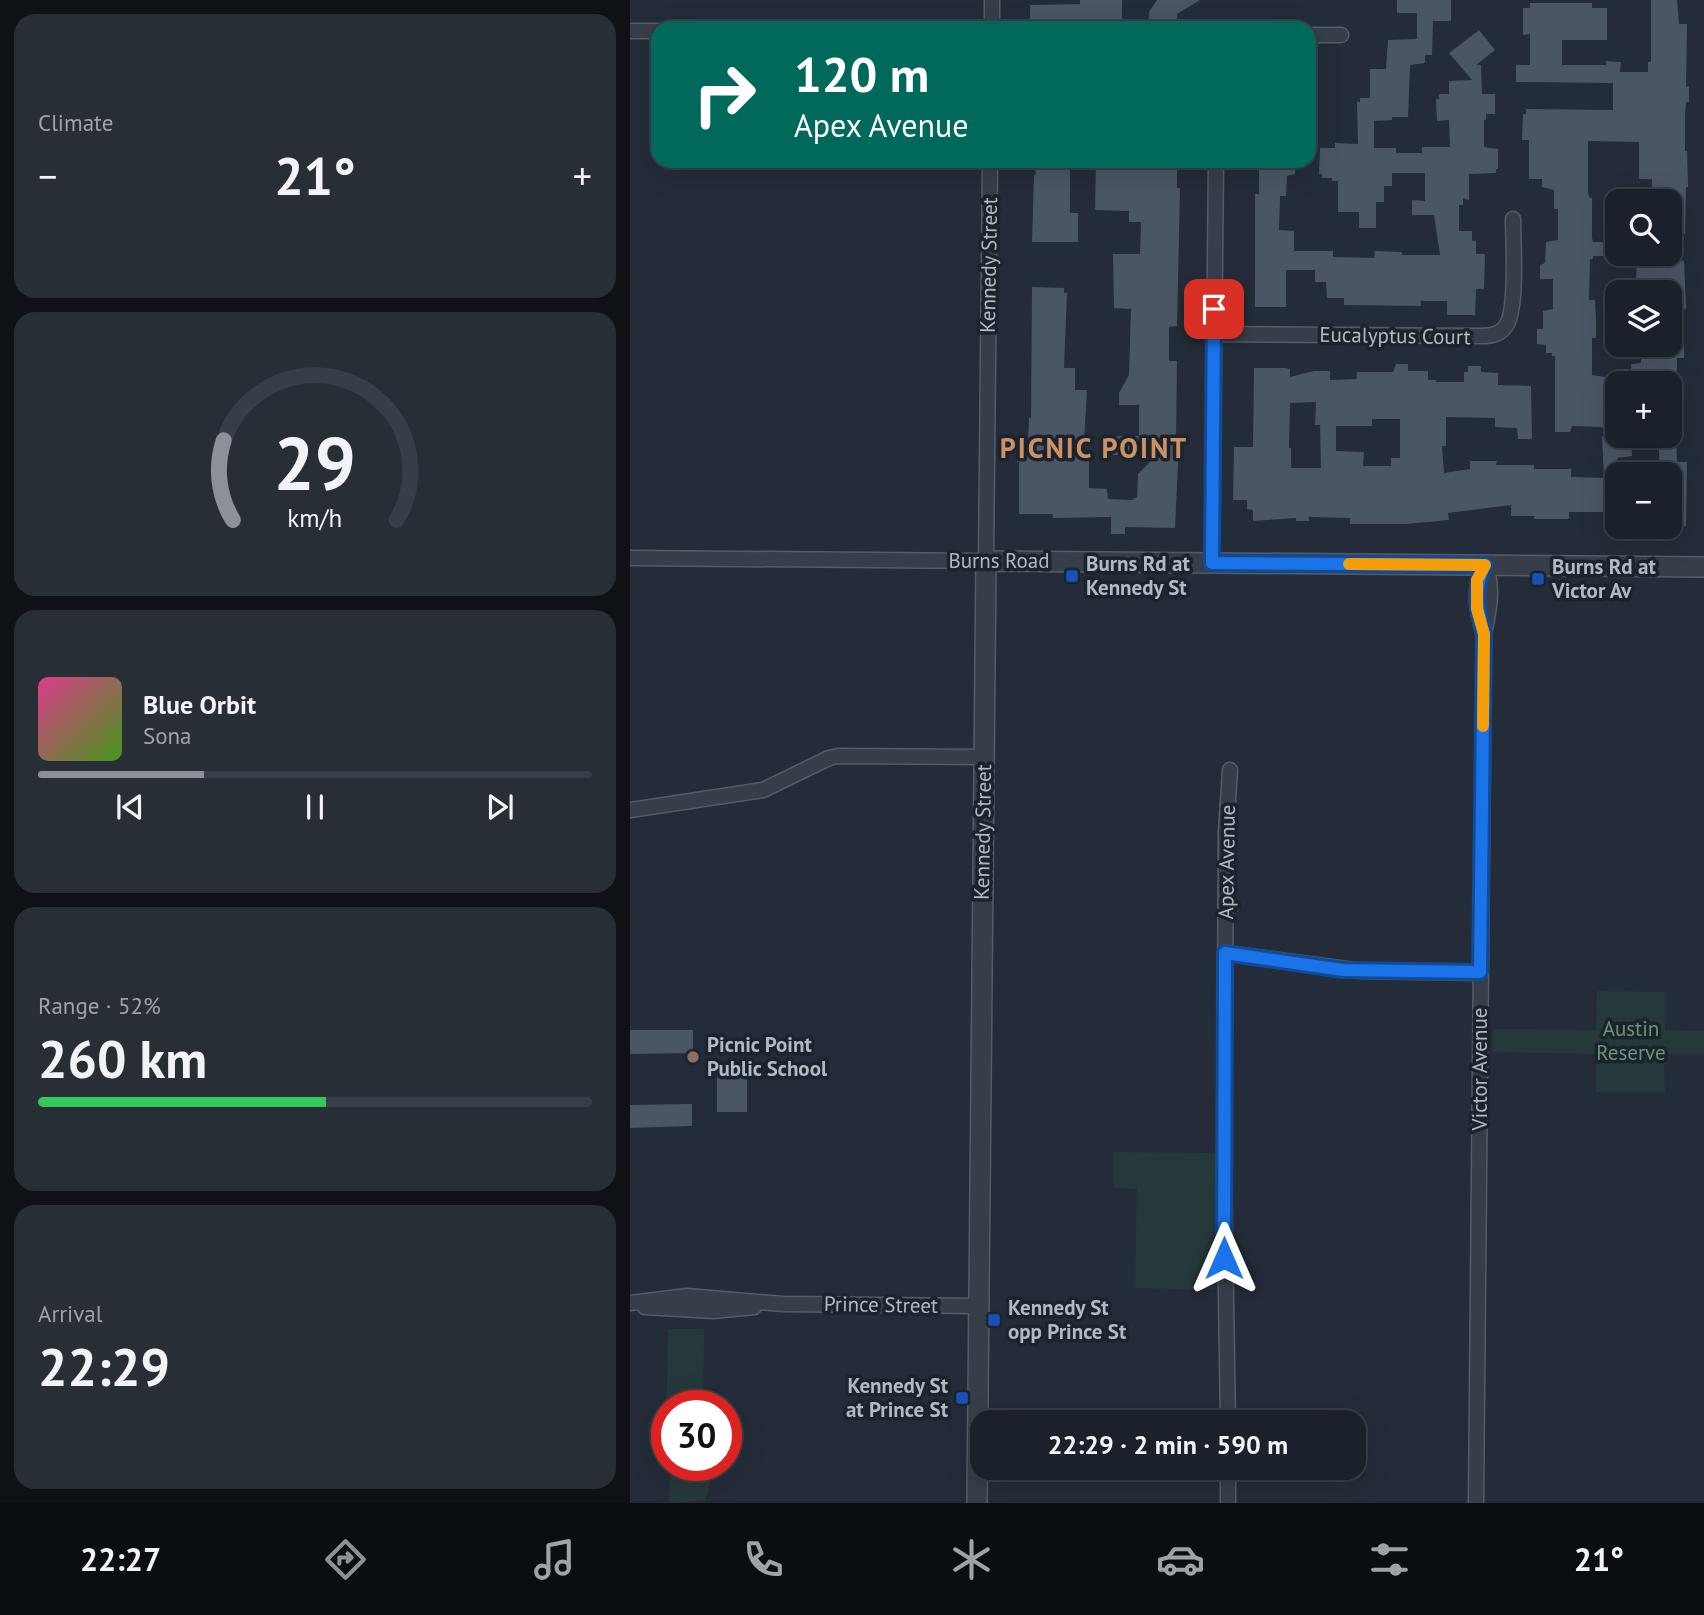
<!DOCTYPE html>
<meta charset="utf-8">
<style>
body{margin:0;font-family:"PT Sans",sans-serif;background:#272e36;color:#f1f3f6;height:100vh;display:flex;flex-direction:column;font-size:26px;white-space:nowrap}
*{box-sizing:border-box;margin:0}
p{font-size:23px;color:#9fa3a8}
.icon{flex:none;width:38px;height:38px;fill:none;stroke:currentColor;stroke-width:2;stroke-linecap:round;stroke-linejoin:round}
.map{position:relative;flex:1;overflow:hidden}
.side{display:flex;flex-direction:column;gap:14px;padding:14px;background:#0e1217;width:630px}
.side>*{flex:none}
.banner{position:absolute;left:21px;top:21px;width:665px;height:147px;border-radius:21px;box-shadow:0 7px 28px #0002,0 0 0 2px #383e47;background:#00695c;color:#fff;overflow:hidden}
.controls{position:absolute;left:975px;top:189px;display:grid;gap:14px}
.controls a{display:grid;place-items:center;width:77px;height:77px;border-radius:14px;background:#1a212a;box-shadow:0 7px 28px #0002,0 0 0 2px #383e47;font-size:35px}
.speed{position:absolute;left:21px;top:1390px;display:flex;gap:14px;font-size:35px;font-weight:700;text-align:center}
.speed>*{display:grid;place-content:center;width:91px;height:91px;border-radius:50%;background:#1a212a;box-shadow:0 7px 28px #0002,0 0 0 2px #383e47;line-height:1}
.speed .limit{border:10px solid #d22;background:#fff;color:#111}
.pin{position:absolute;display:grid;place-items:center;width:60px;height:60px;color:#fff;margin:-30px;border-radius:14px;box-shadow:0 4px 10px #0006}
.me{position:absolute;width:77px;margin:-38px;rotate:0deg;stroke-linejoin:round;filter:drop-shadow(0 0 5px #0008)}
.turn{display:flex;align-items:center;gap:24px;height:147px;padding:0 28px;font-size:32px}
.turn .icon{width:91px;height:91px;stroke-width:2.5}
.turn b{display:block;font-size:49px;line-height:60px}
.big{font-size:52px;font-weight:700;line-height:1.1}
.side .card{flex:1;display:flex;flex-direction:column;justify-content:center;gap:10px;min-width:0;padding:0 24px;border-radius:21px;background:#272e36}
.side .dial{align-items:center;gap:0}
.dial svg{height:182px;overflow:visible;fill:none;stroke:#383e47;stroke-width:7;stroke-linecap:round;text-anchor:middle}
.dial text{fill:#f1f3f6;stroke:none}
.song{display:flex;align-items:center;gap:21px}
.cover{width:84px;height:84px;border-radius:10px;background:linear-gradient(135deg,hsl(330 70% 55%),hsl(100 70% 35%))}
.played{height:7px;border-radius:4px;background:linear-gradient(90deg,#8c9099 30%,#383e47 30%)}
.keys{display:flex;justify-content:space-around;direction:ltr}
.heat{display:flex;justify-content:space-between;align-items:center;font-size:38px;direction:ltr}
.charge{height:10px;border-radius:5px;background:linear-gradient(90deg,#34c759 52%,#383e47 0)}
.trip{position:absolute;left:340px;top:1410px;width:396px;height:70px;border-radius:21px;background:#1a212a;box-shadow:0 7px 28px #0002,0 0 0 2px #383e47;font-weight:700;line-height:70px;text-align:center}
.dock{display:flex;height:112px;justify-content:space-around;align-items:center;background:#0a0d11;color:#9fa3a8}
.dock .icon{width:49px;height:49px}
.dock .on{color:#8c9099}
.dock b{font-size:32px;color:#f1f3f6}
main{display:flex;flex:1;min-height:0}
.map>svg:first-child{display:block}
</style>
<main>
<section class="side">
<div class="card"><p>Climate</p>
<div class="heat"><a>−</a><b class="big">21°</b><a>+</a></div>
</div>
<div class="card dial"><svg viewBox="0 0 100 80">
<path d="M14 69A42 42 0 1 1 86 69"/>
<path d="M14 69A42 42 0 0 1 10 34" stroke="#8c9099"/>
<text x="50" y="56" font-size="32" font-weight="700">29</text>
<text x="50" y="72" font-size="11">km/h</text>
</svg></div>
<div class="card">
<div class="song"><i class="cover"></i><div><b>Blue Orbit</b><p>Sona</p></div></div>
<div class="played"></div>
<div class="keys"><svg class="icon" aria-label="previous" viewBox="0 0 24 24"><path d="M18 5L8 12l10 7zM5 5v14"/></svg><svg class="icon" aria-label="pause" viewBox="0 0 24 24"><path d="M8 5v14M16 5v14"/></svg><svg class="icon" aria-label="next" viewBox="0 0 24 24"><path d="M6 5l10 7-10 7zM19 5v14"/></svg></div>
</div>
<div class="card"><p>Range · 52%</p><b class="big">260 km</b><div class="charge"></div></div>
<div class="card"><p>Arrival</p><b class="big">22:29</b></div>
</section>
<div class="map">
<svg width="1074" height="1503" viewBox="0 0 1074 1503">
<rect width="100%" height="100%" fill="#232c38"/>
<!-- green -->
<path fill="#26393a" d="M967,991L1035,992V1030L1074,1031V1054H1034L1035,1092H966V1054L863,1052V1029L966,1030Z
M484,1152L585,1153V1290L505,1288L507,1189L484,1188Z
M38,1329H74L73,1405H37V1425H36Z
M40,1465H85L75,1501L39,1503Z"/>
<!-- building -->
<path fill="#4b5664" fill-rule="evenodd" d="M450,0H492V25L420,28V23H400V5L450,4Z
M527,0H570L547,14V28H519V12Z
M767,0H821V21H803L802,55H795V63L780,65L778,117H762V120L744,121V148H766V153H792V147H820L819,120L807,121L806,99H809V94H819V81L842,80L819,53L849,30L865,50L846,65H851L852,94H865V114H856V120H854V147L868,149V169H866V173L839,174V200L833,198V205H829V231H842V241H846V254H855L854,289H846L845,315H817V301H791V306L714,305V298H697L696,282H685V270H656V307H625V194H629V161H665V174L657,176L656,196H650L649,230L664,231V251H703V257L744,258L745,251L772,252V255H810L804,215H782V200L795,201V173H762V186H754V202H746V228H729V212H708V181H702V178H692V174H689L690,148H705V143L728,144L727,102H730V98H740V69H756L758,40L787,39V13H767Z
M1021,0H1047L1049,24H1057L1056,87L1059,86V102H1056L1055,116V151H1057L1058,187H1056L1055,234H1052V261H1054L1056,309H1040V292H1010V279H1006L1007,254H1040V201H1022V179H1009V142L958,141V193L960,198H962V238L963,242H987V256H963V259H960L959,300H965L966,319V338H962V375L975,377L974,427L942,426L940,432H925V356H922V353H916V345L907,344V329H913V311L923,309V279H910V265L915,263L916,242L928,240V209H924V190L912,187V179H899V140H892L893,114H896V109L983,110V83L886,82V65H900V34L893,35V8H900V3H962V8H977V40H932V65H976V61L991,62L990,72H1018V62H1021Z
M404,161H440V213H448V242H402L404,175H406Z
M466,161H547V188H550L547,326L539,327V361H547L546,443H549L545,528L495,527V534H481V517L423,518V514H389V462H387V444H398L399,418H401L402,287L434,288V293H437L434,368H445V390H457L453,459H459V488L477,489L478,499L503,500L504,498H507L508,474L527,455H483V436H509V405H489V393L499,375L501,309L484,308L483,254H510L511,222H499V211L465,210Z
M1040,337H1054V358H1047V383H1001V364L1011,363V345H1040Z
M766,364H778V371H798V380H806V382H834V372H838V366H851V372L868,373V385L901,386L902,439H888L887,428L865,427V418L816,417V446H812L814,473L840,469V461H867L866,465H904V469H941V477L974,478L972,436H1001L1002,456L987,458V512H939V519H904V516H881V505L818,513L819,520L776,524H720V518L679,517V521H666V518L623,521V510L617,509V500H603L604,447H623L624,368H654L660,369V377L684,371H700V380L727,379V372H763ZM686,402L685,425H690L691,468H661V448H659L660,403ZM742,419H770V458H761V466H733L734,452L706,451V426H742Z
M1029,436H1046L1047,462H1057L1056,526H1040V474H1029Z
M0,1030H63V1053L0,1054Z
M87,1069L117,1070V1112H87Z
M62,1104V1126L0,1128V1105Z"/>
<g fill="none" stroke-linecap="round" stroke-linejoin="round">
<!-- minor casing -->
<g stroke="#545c66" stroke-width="17">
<path id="minor" d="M362,28V0
M0,31H28
M679,35H711
M584,334L850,336C860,336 869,335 875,327C888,313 883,241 883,219
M0,558L356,561L360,161
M582,563L586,161
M853,631C846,607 843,588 855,565
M0,810L133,790L199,758L208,756L354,757
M595,953L732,971L850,973
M0,1303L57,1296L153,1304L348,1306
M15,1307L83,1311L124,1307
M598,1423L594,1171L596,831L600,770
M598,1503V1468
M846,1503L854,634C859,610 864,588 855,565"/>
</g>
<!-- tertiary casing -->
<g stroke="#545c66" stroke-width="22">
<path id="tertiary" d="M347,1503L356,561L1074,567"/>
</g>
<!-- minor -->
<use href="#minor" stroke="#363e49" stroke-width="14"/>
<!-- tertiary -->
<use href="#tertiary" stroke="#363e49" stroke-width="19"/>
</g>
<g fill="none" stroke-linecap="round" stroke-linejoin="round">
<!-- route casing -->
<g stroke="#114b97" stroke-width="18">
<path id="route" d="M584,309L582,563L855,565C843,588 847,610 854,634L850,972L713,970L595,953L594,1258"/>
</g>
<!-- route -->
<use href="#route" stroke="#1a73e8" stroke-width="12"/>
<!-- slow -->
<path stroke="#f59e0b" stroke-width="12" d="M719,564L855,565L847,580V609L854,634L853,726"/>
</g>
<!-- markers -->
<g fill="#1a4fb4" stroke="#1c232d" stroke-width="2.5">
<rect x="435" y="569" width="14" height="14" rx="3.5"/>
<rect x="901" y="572" width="14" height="14" rx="3.5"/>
<rect x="357" y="1313" width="14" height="14" rx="3.5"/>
<rect x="325" y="1391" width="14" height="14" rx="3.5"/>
</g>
<circle fill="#8d6e63" stroke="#1c232d" stroke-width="2.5" cx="63" cy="1057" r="7"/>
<g text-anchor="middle" stroke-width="7" stroke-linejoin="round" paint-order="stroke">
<!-- street labels -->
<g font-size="21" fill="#b1b9c5" stroke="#1c232d">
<text transform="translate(359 265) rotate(-89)" y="7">Kennedy Street</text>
<text transform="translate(765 336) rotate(1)" y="7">Eucalyptus Court</text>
<text x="369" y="568">Burns Road</text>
<text transform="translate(353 832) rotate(-89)" y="7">Kennedy Street</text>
<text transform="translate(597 862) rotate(-89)" y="7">Apex Avenue</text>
<text transform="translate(850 1069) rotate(-90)" y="7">Victor Avenue</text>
<text transform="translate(251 1305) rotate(1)" y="7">Prince Street</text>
</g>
<!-- poi labels -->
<g font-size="21" font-weight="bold" fill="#b1b9c5" stroke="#1c232d" text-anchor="start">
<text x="456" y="571">Burns Rd at<tspan x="456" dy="24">Kennedy St</tspan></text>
<text x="922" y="574">Burns Rd at<tspan x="922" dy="24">Victor Av</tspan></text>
<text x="77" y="1052">Picnic Point<tspan x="77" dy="24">Public School</tspan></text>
<text x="378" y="1315">Kennedy St<tspan x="378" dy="24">opp Prince St</tspan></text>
<text x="318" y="1393" text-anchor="end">Kennedy St<tspan x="318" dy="24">at Prince St</tspan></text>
</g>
<!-- park labels -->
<g font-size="21" fill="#6a9473" stroke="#1c232d">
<text x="1001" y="1036">Austin<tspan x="1001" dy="24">Reserve</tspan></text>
</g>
<!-- district labels -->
<g font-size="28" font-weight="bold" letter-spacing="2" fill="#cc9165" stroke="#1c232d">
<text x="464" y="458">PICNIC POINT</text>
</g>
</g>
</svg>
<div class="controls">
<a><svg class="icon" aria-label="search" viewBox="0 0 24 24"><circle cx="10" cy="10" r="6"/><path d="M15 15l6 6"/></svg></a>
<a><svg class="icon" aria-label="layers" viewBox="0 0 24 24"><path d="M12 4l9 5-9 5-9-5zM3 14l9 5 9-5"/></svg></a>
<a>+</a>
<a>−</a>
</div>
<div class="speed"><div class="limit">30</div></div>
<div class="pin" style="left:584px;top:309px;background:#d93025"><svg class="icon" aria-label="arrive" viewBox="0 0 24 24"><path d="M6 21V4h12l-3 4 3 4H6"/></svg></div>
<svg class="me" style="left:594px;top:1258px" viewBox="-20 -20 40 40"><path d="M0-17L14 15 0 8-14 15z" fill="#1a73e8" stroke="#fff" stroke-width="4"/></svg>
<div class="trip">22:29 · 2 min · 590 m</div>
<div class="banner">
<div class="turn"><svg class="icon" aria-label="right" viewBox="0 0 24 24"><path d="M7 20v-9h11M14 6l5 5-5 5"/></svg><div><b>120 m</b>Apex Avenue</div></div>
</div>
</div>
</main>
<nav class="dock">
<b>22:27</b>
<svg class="icon on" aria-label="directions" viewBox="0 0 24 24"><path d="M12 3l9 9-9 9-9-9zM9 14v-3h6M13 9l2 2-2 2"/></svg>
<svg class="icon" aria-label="music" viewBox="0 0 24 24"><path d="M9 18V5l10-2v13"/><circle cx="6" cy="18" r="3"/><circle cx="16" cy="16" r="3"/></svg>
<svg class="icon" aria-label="phone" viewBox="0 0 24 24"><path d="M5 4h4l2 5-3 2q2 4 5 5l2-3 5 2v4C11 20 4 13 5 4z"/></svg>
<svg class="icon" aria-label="climate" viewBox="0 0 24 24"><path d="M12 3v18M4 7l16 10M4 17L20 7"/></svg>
<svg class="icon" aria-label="car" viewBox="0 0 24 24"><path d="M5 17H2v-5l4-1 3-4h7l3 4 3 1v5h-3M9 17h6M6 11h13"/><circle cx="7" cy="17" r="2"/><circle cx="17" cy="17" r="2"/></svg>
<svg class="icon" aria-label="filters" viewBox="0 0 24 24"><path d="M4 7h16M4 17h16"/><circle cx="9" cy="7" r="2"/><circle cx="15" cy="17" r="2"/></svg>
<b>21°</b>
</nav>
